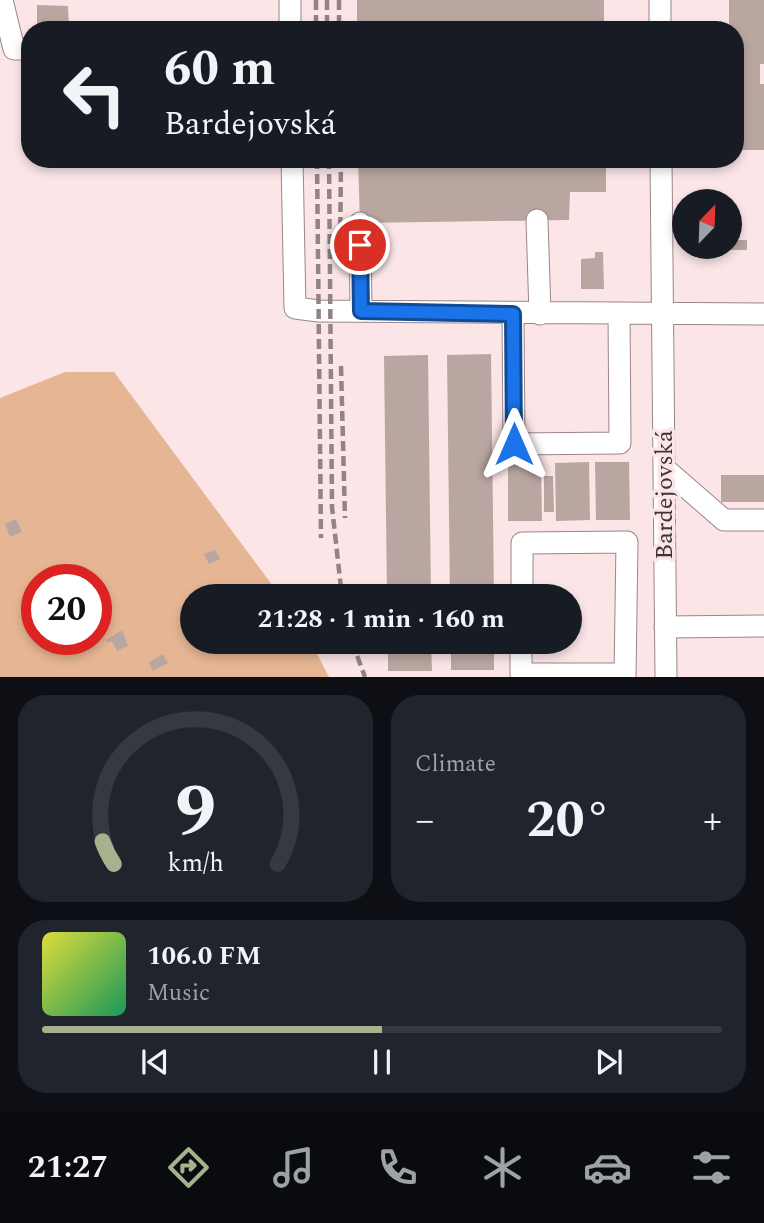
<!DOCTYPE html>
<meta charset="utf-8">
<style>
body{margin:0;font-family:Spectral,serif;background:#20242c;color:#f1f3f6;height:100vh;display:flex;flex-direction:column;font-size:26px;white-space:nowrap}
*{box-sizing:border-box;margin:0}
p{font-size:23px;color:#9ea1a6}
.icon{flex:none;width:38px;height:38px;fill:none;stroke:currentColor;stroke-width:2;stroke-linecap:round;stroke-linejoin:round}
.map{position:relative;height:677px;overflow:hidden}
.side{display:flex;flex-direction:column;gap:18px;padding:18px;background:#0d0f14;flex:1}
.side>*{flex:none}
.hud{position:absolute;left:21px;top:21px;width:723px;height:147px;border-radius:28px;box-shadow:0 4px 10px #0003;background:#171b24;color:#f1f3f6;overflow:hidden}
.needle{width:46px;rotate:23deg}
.controls{position:absolute;left:672px;top:189px;display:grid;gap:14px}
.controls a{display:grid;place-items:center;width:70px;height:70px;border-radius:50%;background:#171b24;box-shadow:0 4px 10px #0003;font-size:35px}
.speed{position:absolute;left:21px;top:564px;display:flex;gap:14px;font-size:35px;font-weight:700;text-align:center}
.speed>*{display:grid;place-content:center;width:91px;height:91px;border-radius:50%;background:#171b24;box-shadow:0 4px 10px #0003;line-height:1}
.speed .limit{border:10px solid #d22;background:#fff;color:#111}
.pin{position:absolute;display:grid;place-items:center;width:60px;height:60px;color:#fff;margin:-30px;border:4px solid #fff;border-radius:50%;box-shadow:0 2px 7px #0007}
.me{position:absolute;width:77px;margin:-38px;rotate:0deg;stroke-linejoin:round;filter:drop-shadow(0 0 5px #0008)}
.turn{display:flex;align-items:center;gap:24px;height:147px;padding:0 28px;font-size:32px}
.turn .icon{width:91px;height:91px;stroke-width:2.5}
.turn b{display:block;font-size:49px;line-height:60px}
.big{font-size:52px;font-weight:700;line-height:1.1}
.side .widget{flex:1;display:flex;flex-direction:column;justify-content:center;gap:10px;min-width:0;padding:0 24px;border-radius:28px;background:#20242c}
.side .dial{align-items:center;gap:0}
.dial svg{height:182px;overflow:visible;fill:none;stroke:#363941;stroke-width:7;stroke-linecap:round;text-anchor:middle}
.dial text{fill:#f1f3f6;stroke:none}
.song{display:flex;align-items:center;gap:21px}
.cover{width:84px;height:84px;border-radius:10px;background:linear-gradient(135deg,hsl(60 70% 55%),hsl(150 70% 35%))}
.played{height:7px;border-radius:4px;background:linear-gradient(90deg,#a6b18d 50%,#363941 50%)}
.keys{display:flex;justify-content:space-around;direction:ltr}
.heat{display:flex;justify-content:space-between;align-items:center;font-size:38px;direction:ltr}
.side .tiles{flex:1;display:grid;gap:18px;grid-template-columns:1fr 1fr}
.widget:last-child{grid-column:span 2}
.trip{position:absolute;left:180px;top:584px;width:402px;height:70px;border-radius:35px;background:#171b24;box-shadow:0 4px 10px #0003;font-weight:700;line-height:70px;text-align:center}
.tab-bar{display:flex;height:112px;justify-content:space-around;align-items:center;background:#090b0e;color:#9ea1a6}
.tab-bar .icon{width:49px;height:49px}
.tab-bar .on{color:#a6b18d}
.tab-bar b{font-size:32px;color:#f1f3f6}
.map>svg:first-child{display:block}
</style>
<div class="map">
<svg width="764" height="677" viewBox="0 0 764 677">
<rect width="100%" height="100%" fill="#fbe5e7"/>
<!-- green -->
<path fill="#e6b694" fill-rule="evenodd" d="M65,372H114L281,597H192V642H311L329,677H0V398ZM37,579H96V639H37Z"/>
<!-- building -->
<path fill="#baa6a1" d="M357,0H604V30H357Z
M729,0H764V64H760V84H764V150H735L737,64H735V30H729Z
M37,5L68,6L69,30H37Z
M358,159H606V192H570L569,220L360,223Z
M730,240H747V250H730Z
M595,252H603L604,289H581V259L595,258Z
M491,354L494,597H450L447,355Z
M428,355L431,597H387L384,356Z
M541,462L542,521H508V463Z
M589,462L590,520L556,521L555,463Z
M595,462H629L630,520H596Z
M721,475H764V502H721Z
M544,476H553L554,512H544Z
M16,519L22,532L10,537L5,524Z
M215,550L220,559L209,564L204,554Z
M122,630L128,646L117,651L112,641L108,643L106,640Z
M388,642H431L432,671H388Z
M451,642H494V670H451Z
M163,654L168,663L153,671L149,662Z"/>
<g fill="none" stroke-linecap="round" stroke-linejoin="round">
<!-- minor casing -->
<g stroke="#9a8688" stroke-width="23">
<path id="minor" d="M2,0L14,49H30
M290,0V30
M660,0V30
M292,159L295,308L319,311L764,314
M661,159L666,677
M537,220L540,314
M360,223L361,311
M513,314L514,444L620,443L619,314
M664,468L724,520H764
M522,597V543L627,542L625,677
M665,627L764,626
M521,642V674H625"/>
</g>
<!-- minor -->
<use href="#minor" stroke="#fff" stroke-width="21"/>
<!-- rail -->
<path stroke="#928485" stroke-width="4.5" stroke-dasharray="10 5" stroke-linecap="butt" d="M316,0V30
M327,0V30
M339,0V30
M317,159L321,538
M329,159L332,507L342,597
M340,257L341,159
M341,366L345,518
M352,642L365,677"/>
</g>
<g fill="none" stroke-linecap="round" stroke-linejoin="round">
<!-- route casing -->
<g stroke="#114b97" stroke-width="18">
<path id="route" d="M360,245L361,311L513,314L514,444"/>
</g>
<!-- route -->
<use href="#route" stroke="#1a73e8" stroke-width="12"/>
</g>
<g text-anchor="middle" stroke-width="7" stroke-linejoin="round" paint-order="stroke">
<!-- street labels -->
<g font-size="24" fill="#3d3535" stroke="#fbe5e7">
<text transform="translate(664 495) rotate(-90)" y="8">Bardejovská</text>
</g>
</g>
</svg>
<div class="controls">
<a><svg class="needle" viewBox="-14 -14 28 28"><path d="M0-13l5 13h-10z" fill="#e53935"/><path d="M0 13l5-13h-10z" fill="#9ea1a6"/></svg></a>
</div>
<div class="speed"><div class="limit">20</div></div>
<div class="pin" style="left:360px;top:245px;background:#d93025"><svg class="icon" aria-label="arrive" viewBox="0 0 24 24"><path d="M6 21V4h12l-3 4 3 4H6"/></svg></div>
<svg class="me" style="left:514px;top:444px" viewBox="-20 -20 40 40"><path d="M0-17L14 15 0 8-14 15z" fill="#1a73e8" stroke="#fff" stroke-width="4"/></svg>
<div class="trip">21:28 · 1 min · 160 m</div>
<div class="hud">
<div class="turn"><svg class="icon" aria-label="left" viewBox="0 0 24 24"><path d="M17 20v-9H6M10 6l-5 5 5 5"/></svg><div><b>60 m</b>Bardejovská</div></div>
</div>
</div>
<section class="side">
<div class="tiles">
<div class="widget dial"><svg viewBox="0 0 100 80">
<path d="M14 69A42 42 0 1 1 86 69"/>
<path d="M14 69A42 42 0 0 1 9 59" stroke="#a6b18d"/>
<text x="50" y="56" font-size="32" font-weight="700">9</text>
<text x="50" y="72" font-size="11">km/h</text>
</svg></div>
<div class="widget"><p>Climate</p>
<div class="heat"><a>−</a><b class="big">20°</b><a>+</a></div>
</div>
<div class="widget">
<div class="song"><i class="cover"></i><div><b>106.0 FM</b><p>Music</p></div></div>
<div class="played"></div>
<div class="keys"><svg class="icon" aria-label="previous" viewBox="0 0 24 24"><path d="M18 5L8 12l10 7zM5 5v14"/></svg><svg class="icon" aria-label="pause" viewBox="0 0 24 24"><path d="M8 5v14M16 5v14"/></svg><svg class="icon" aria-label="next" viewBox="0 0 24 24"><path d="M6 5l10 7-10 7zM19 5v14"/></svg></div>
</div>
</div>
</section>
<nav class="tab-bar">
<b>21:27</b>
<svg class="icon on" aria-label="directions" viewBox="0 0 24 24"><path d="M12 3l9 9-9 9-9-9zM9 14v-3h6M13 9l2 2-2 2"/></svg>
<svg class="icon" aria-label="music" viewBox="0 0 24 24"><path d="M9 18V5l10-2v13"/><circle cx="6" cy="18" r="3"/><circle cx="16" cy="16" r="3"/></svg>
<svg class="icon" aria-label="phone" viewBox="0 0 24 24"><path d="M5 4h4l2 5-3 2q2 4 5 5l2-3 5 2v4C11 20 4 13 5 4z"/></svg>
<svg class="icon" aria-label="climate" viewBox="0 0 24 24"><path d="M12 3v18M4 7l16 10M4 17L20 7"/></svg>
<svg class="icon" aria-label="car" viewBox="0 0 24 24"><path d="M5 17H2v-5l4-1 3-4h7l3 4 3 1v5h-3M9 17h6M6 11h13"/><circle cx="7" cy="17" r="2"/><circle cx="17" cy="17" r="2"/></svg>
<svg class="icon" aria-label="filters" viewBox="0 0 24 24"><path d="M4 7h16M4 17h16"/><circle cx="9" cy="7" r="2"/><circle cx="15" cy="17" r="2"/></svg>
</nav>
